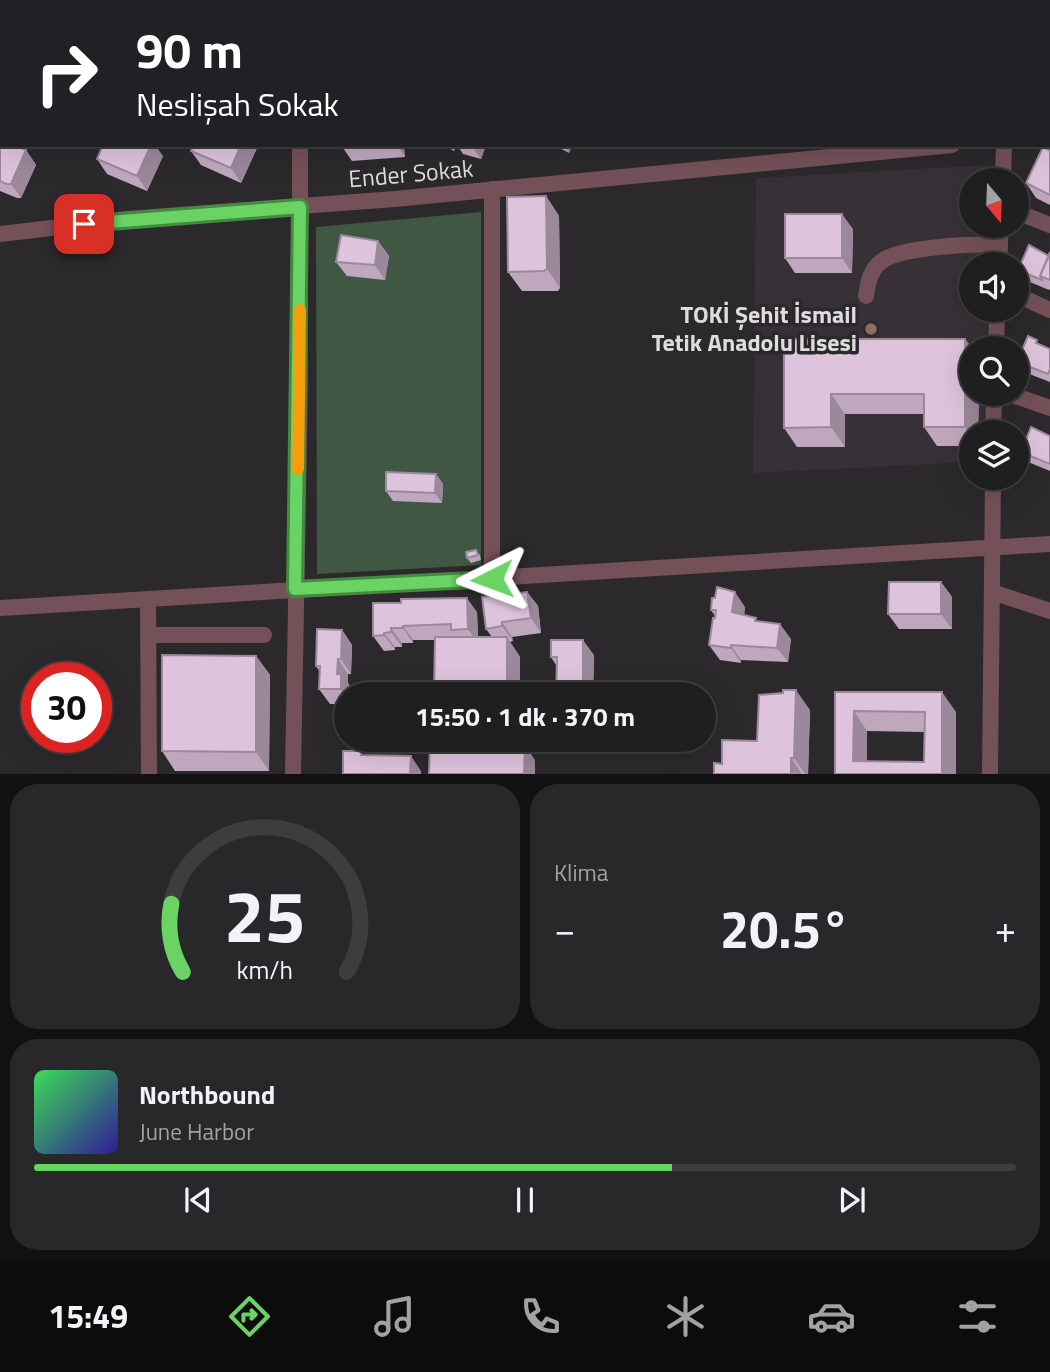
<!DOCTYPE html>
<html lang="tr">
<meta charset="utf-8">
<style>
body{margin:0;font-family:"Titillium Web",sans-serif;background:#282729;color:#f1f3f6;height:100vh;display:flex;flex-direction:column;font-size:26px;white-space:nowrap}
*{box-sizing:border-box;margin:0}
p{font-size:23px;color:#a2a2a5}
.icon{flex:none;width:38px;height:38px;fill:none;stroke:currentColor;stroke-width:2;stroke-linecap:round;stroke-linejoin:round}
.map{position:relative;height:774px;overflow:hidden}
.side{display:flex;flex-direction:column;gap:10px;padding:10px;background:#121112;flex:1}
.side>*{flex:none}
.banner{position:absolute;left:0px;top:0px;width:1050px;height:147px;box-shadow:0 7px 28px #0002,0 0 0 2px #3d3d3e;background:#202124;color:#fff;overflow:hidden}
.needle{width:46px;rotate:161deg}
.controls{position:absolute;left:959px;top:168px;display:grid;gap:14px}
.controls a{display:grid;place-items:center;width:70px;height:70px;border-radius:50%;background:#201f20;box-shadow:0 7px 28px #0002,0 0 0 2px #3d3d3e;font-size:35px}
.speed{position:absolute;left:21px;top:662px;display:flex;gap:14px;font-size:35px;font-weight:700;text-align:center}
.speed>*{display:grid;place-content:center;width:91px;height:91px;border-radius:50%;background:#201f20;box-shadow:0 7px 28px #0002,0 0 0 2px #3d3d3e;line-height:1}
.speed .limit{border:10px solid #d22;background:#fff;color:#111}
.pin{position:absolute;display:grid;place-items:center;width:60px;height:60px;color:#fff;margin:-30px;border-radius:14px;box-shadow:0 4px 10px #0006}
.me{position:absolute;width:77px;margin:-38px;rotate:267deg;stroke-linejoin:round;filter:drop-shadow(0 0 5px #0008)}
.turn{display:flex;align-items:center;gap:24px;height:147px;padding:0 21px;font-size:32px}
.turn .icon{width:91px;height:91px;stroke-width:2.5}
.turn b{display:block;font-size:49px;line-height:60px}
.big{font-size:52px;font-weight:700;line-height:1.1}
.side .card{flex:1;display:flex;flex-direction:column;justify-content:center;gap:10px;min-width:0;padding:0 24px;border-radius:28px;background:#282729}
.side .dial{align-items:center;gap:0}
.dial svg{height:182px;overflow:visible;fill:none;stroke:#3d3d3e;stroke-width:7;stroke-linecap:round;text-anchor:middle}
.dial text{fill:#f1f3f6;stroke:none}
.song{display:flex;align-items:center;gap:21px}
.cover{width:84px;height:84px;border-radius:10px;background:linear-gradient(135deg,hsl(130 70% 55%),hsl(250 70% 35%))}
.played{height:7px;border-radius:4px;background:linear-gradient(90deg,#69d464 65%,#3d3d3e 65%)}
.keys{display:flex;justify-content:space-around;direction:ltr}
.heat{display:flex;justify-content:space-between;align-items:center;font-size:38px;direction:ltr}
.side .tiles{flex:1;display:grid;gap:10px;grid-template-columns:1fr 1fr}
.card:last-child{grid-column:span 2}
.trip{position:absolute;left:334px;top:682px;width:382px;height:70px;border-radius:35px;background:#201f20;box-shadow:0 7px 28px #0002,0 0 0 2px #3d3d3e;font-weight:700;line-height:70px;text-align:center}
.menu{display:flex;height:112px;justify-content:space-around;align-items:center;background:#0d0c0d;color:#a2a2a5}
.menu .icon{width:49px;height:49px}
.menu .active{color:#69d464}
.menu b{font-size:32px;color:#f1f3f6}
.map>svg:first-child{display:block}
</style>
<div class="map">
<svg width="1050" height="774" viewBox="0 0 1050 774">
<rect width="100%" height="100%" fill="#2b292b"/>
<!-- built -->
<path fill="#383037" d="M988,165L989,180H971V226H991V234L990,264H971V310H988L987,348H971V394H985L984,432H971V462L753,473L756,178Z"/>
<!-- green -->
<path fill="#3f5743" d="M481,212V565L317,574L316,227Z"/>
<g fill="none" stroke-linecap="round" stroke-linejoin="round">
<!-- minor -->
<path stroke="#745158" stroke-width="16" d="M1001,0V2
M300,2V0
M1048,137H1050
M1003,180L1004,145
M1017,212L1050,225
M0,234L127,219L395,199L952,145
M999,264L1001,226
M1017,295L1050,310
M866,296C868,281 871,267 885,259C907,247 975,243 1000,245
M996,348L997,310
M1010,394L1050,408
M993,432L994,394
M492,579V189
M992,592L1050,611
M148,599L149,774
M0,608L1050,544
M150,635H264
M293,774L300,383V145
M990,774L993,478"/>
</g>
<!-- wall -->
<path fill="#bfa8be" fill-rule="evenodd" d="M30,0H66V2H32Z
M149,0H227L222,2H149Z
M457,0H564L565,2H458Z
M778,0H887L888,2H780Z
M0,2L2,7V69L0,70Z
M0,138L26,150L36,165L21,198H17L0,191Z
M341,145H408V149H404L405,157L352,161Z
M443,145H457L454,151Z
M457,145H486L481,159L463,154Z
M554,145H572L569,153Z
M257,148L241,183L201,165L191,151Z
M1050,151V205L1036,198L1026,183Z
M163,156L147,191L107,174L97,159Z
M546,196L559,216L560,288L558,291H522L508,272Z
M853,229L852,273H795L785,258Z
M378,241L389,256L385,280L347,276L336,262Z
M1050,252V290L1049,289V290L1025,280L1018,270L1049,256Z
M784,339H965L972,348L971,394H979L978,432H971V446H937L924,427V414H845V447H797L784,428Z
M1041,345L1050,349V382L1024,372L1017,362Z
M1050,436V471L1028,462L1021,452Z
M436,474L443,484L442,503L393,501L386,491Z
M476,550L480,555L481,560L471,563L467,558Z
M941,582L952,597V629H899L888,614Z
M527,592L538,606L541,633L512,637L513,641L510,642L520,657L435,640H413V643H402V647H395V650L384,651L373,636V603L477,612L478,637H492L486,629Z
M745,607L744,615L791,639L788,662L741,660V663L720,660L709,645L715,616L711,610Z
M342,630L352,645L351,674H348V683L352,689V695H346V704H330L319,689L320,672L316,666Z
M594,655L593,695H556V665L551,657Z
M256,656L270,675L269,771H175L162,751Z
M835,692L956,712V774H835ZM867,731L924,732V762L867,761Z
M810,710L808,774H714L722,764Z
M552,740H593L592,749H558Z"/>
<!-- shaded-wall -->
<path fill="#9b889b" d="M553,0H564L565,2H553Z
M879,0H887L888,2H878Z
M0,2L2,7V28L0,23Z
M151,145H155L163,156L147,191L137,176Z
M241,145H255L257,148L241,183L231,168Z
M397,145H402L404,149L405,157Z
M450,145H457L454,151Z
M471,145H486L481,159Z
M564,145H572L569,153Z
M26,150L36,165L21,198L11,184Z
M546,196L559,216L560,288L547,269Z
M842,214L853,229L852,273L842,258Z
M378,241L389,256L385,280L375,265Z
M965,339L972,348L971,394H979L978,432H971V436L965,427Z
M831,394L845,414V447L831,427Z
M436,474L443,484L442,503L435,493Z
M941,582L952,597V629L941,614Z
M527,592L538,606L541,633L531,618Z
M735,592L745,607L743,627L732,612Z
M467,598L477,612L478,644L468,629Z
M502,622L512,637L513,641L502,626Z
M780,624L791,639L788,662L777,648Z
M403,626L413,640V643L403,628Z
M391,628L402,643V647L391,632Z
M342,630L352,645L351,674L341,659Z
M384,633L395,647V650L384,635Z
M507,637L520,657V695H507Z
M583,640L594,655L593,695H583Z
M731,645L741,660V663L731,648Z
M256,656L270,675L269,771L256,752Z
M338,659L348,674V683L352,689V695H346V698L341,689L337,674Z
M796,690L810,710L808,774H805L794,758Z
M942,692L956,712V774H942Z
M854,711L867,731V774L853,761Z
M586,740H593L592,749Z
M525,745L535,760V774H524Z
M411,756L421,771V774H410Z
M791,758L802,774H791Z"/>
<!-- building -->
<path fill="#dec3dd" stroke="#9b889b" stroke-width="2" fill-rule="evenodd" d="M149,0H172L167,2H149Z
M338,0H398V2H338Z
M489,0H553V2H496Z
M609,0H631L636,1V0H646L652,2H609Z
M800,0H879L878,2H807Z
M0,23L2,28V45L0,46Z
M1048,75H1050V95Z
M0,138L2,139V145H15L26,150L11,184H6L0,181Z
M103,145H151L137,176L97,159Z
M193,145H241L231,168L191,151Z
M1043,147L1050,151V195L1026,183Z
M546,196L547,269L544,271L508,272L507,197Z
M785,214H842V258H785Z
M341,235L378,241L375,265L336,262Z
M1029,245L1049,256L1040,276L1042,279V280L1018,270Z
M1050,252V280L1040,276Z
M1028,336L1037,340L1036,343L1050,349V369L1048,374L1017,362Z
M784,339H965V427H924V394H831V427L784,428Z
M1031,427L1050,436V464L1021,452Z
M386,472L436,474L435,493L386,491Z
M476,550L478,555L467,558L466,552Z
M889,582H941V614H888Z
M717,587L735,592L732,612L756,618L755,621L780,624L777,648L731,645V648L709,645L713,618H715L716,610H711L712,598H715Z
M527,592L531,618L502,622V626L486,629L482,597Z
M467,598L468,629L451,630V624L403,626V628H391V632L384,633V635L373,636V603H401V599Z
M317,629L342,630L341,659H338L337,674H341V689H319L320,666H316Z
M435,637H507V695H434Z
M551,640H583V695H556L557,657H551Z
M162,655L256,656V752L162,751Z
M783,690H796L794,758H791V774H714V763L722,764V740L757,741L759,695L783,693Z
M835,692H942V774H835ZM854,711L925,712L924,762L853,761Z
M430,744L447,745L446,751L506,752V747L525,745L524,774H429Z
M343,751H361V755L411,756L410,774H343Z"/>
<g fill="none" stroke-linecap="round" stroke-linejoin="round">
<!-- route casing -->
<g stroke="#448a41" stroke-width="18">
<path id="route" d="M84,224L300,207L295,589L492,579"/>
</g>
<!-- route -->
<use href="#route" stroke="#69d464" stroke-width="12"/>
<!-- slow -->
<path stroke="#f59e0b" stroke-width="12" d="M298,469L300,310"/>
</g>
<!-- markers -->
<circle fill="#8d6e63" stroke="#2b292b" stroke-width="2.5" cx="871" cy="329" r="7"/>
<g text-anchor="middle" stroke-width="7" stroke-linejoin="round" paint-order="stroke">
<!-- street labels -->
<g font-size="24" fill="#dedcde" stroke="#2b292b">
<text transform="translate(411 174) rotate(-5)" y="8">Ender Sokak</text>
</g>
<!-- poi labels -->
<g font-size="24" font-weight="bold" fill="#dedcde" stroke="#2b292b" text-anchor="end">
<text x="857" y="323">TOKİ Şehit İsmail<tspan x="857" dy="28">Tetik Anadolu Lisesi</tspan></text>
</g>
</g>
</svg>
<div class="controls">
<a><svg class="needle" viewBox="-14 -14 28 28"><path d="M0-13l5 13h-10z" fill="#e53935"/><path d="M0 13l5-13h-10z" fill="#a2a2a5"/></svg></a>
<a><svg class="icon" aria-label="sound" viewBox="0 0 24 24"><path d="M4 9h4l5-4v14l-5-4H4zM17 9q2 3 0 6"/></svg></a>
<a><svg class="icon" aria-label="search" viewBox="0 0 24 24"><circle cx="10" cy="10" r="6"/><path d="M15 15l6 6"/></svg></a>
<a><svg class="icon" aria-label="layers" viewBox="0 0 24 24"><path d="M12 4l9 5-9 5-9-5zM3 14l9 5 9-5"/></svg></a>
</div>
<div class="speed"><div class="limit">30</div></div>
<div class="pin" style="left:84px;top:224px;background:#d93025"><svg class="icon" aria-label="arrive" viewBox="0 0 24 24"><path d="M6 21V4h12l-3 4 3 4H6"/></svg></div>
<svg class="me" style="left:492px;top:579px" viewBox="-20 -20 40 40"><path d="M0-17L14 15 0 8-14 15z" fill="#69d464" stroke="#fff" stroke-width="4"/></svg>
<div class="trip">15:50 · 1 dk · 370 m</div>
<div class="banner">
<div class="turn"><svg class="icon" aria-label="right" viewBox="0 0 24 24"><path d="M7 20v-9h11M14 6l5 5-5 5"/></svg><div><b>90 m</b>Neslişah Sokak</div></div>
</div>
</div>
<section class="side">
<div class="tiles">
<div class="card dial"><svg viewBox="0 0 100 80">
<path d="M14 69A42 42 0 1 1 86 69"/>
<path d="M14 69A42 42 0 0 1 9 39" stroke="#69d464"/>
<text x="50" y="56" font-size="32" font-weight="700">25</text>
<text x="50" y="72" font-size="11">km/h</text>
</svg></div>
<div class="card"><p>Klima</p>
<div class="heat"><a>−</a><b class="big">20.5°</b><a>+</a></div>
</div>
<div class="card">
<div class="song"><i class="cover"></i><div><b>Northbound</b><p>June Harbor</p></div></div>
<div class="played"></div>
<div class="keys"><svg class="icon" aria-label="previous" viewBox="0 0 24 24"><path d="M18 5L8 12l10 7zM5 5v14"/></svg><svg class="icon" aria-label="pause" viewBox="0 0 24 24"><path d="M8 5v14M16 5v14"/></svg><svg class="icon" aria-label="next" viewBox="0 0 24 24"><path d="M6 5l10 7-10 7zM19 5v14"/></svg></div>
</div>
</div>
</section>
<nav class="menu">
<b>15:49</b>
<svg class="icon active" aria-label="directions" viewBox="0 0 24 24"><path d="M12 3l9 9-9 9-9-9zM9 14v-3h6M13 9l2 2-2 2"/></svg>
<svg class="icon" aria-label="music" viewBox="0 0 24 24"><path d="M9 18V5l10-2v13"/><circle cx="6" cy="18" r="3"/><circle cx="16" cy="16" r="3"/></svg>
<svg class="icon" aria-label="phone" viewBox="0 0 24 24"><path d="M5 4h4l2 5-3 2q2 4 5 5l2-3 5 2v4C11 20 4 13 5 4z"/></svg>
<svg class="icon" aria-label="climate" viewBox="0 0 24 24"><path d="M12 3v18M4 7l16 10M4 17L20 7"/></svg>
<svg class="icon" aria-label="car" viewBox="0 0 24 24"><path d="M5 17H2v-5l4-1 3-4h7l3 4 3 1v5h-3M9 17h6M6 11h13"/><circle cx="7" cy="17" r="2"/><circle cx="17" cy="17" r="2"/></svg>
<svg class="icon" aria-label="filters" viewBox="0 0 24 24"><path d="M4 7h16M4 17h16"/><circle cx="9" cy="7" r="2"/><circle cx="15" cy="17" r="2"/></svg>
</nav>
